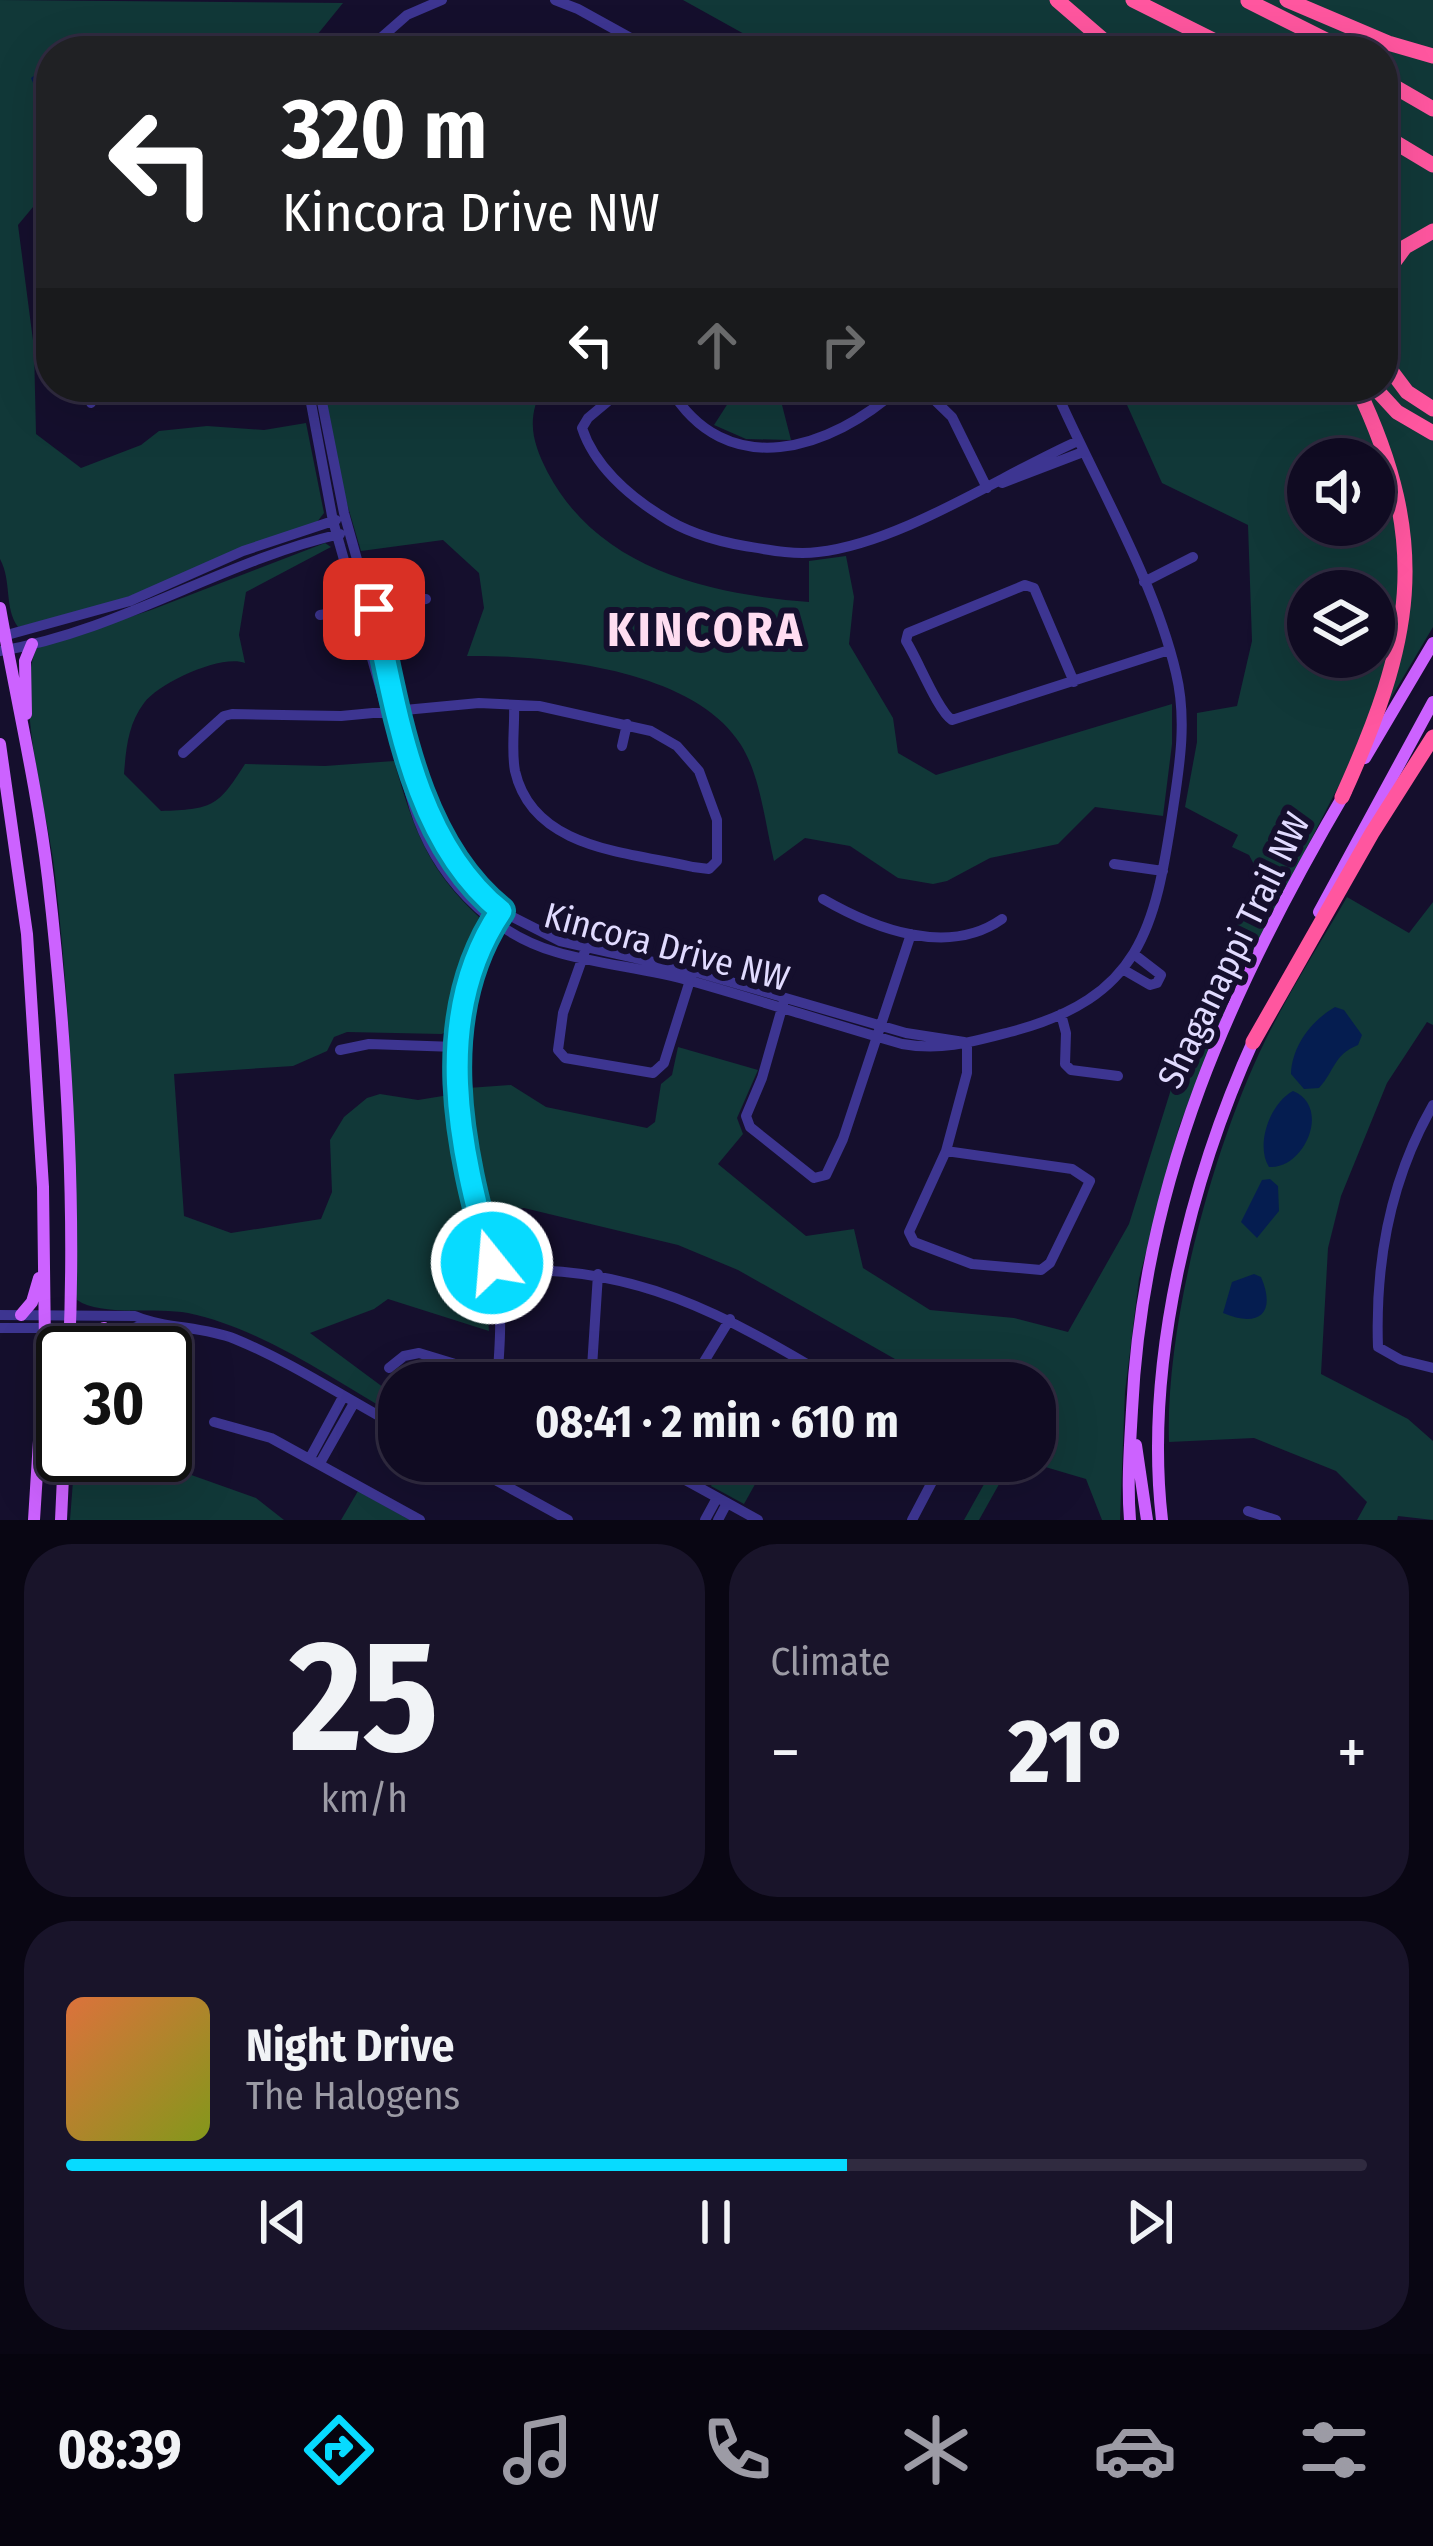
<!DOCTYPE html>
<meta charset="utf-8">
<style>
body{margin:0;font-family:"Fira Sans Condensed",sans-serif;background:#19142a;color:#f1f3f6;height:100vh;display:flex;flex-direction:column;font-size:45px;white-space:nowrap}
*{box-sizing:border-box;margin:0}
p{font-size:39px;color:#9c9ba5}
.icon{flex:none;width:66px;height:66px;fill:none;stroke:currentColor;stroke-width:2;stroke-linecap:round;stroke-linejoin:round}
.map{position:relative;height:1520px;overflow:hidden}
.panel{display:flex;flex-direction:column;gap:24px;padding:24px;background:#090613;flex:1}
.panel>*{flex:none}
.hud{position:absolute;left:36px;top:36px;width:1362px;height:366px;border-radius:48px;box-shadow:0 12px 48px #0002,0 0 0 3px #302b40;background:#202124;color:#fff;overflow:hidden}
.buttons{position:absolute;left:1287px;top:438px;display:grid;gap:24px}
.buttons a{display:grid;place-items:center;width:108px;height:108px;border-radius:50%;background:#100b22;box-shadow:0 12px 48px #0002,0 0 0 3px #302b40;font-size:60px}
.speed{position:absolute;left:36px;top:1326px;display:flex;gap:24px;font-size:60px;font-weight:700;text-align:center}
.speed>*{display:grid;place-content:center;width:156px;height:156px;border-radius:50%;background:#100b22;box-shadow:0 12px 48px #0002,0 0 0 3px #302b40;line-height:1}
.speed .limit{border:6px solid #111;border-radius:18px;background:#fff;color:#111}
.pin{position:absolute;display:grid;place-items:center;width:102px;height:102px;color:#fff;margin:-51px;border-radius:24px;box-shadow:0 6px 18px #0006}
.me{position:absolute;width:132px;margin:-66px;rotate:343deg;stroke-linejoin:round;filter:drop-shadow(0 0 9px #0008)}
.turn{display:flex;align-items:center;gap:42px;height:252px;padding:0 48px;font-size:54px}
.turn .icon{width:156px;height:156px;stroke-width:2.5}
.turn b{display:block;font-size:84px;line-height:102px}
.lanes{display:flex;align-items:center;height:114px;padding:0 48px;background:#0003;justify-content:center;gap:60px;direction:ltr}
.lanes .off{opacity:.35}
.big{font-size:90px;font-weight:700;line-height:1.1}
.panel .card{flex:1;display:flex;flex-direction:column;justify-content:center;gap:18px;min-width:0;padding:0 42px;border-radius:48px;background:#19142a}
.panel .dial{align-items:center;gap:0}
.dial b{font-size:156px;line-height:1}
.song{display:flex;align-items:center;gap:36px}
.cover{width:144px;height:144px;border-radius:18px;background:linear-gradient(135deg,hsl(20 70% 55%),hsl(70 70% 35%))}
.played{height:12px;border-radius:6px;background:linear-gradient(90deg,#07dbff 60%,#302b40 60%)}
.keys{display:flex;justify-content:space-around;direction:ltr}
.heat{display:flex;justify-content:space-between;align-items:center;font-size:66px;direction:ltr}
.panel .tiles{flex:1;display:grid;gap:24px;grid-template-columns:1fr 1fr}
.card:last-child{grid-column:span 2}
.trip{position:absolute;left:378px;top:1362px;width:678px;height:120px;border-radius:48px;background:#100b22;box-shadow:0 12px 48px #0002,0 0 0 3px #302b40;font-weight:700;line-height:120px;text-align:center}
.menu{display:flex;height:192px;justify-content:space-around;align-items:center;background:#06040e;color:#9c9ba5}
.menu .icon{width:84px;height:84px}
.menu .selected{color:#07dbff}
.menu b{font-size:54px;color:#f1f3f6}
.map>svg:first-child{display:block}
</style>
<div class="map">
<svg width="1433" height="1520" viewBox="0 0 1433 1520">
<rect width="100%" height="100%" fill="#150f2d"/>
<!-- green -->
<path fill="#113838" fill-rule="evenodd" d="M0,0L343,3L304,51H51V193L43,195L18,225L34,348L36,434L81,468L141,445L159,431L207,426L264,430L306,423L324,513L317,522L105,606L18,627C4,608 12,581 0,559Z
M683,0H1433V627L1337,789L1229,999L1179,1127L1139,1279L1125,1392L1120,1520H1102L1086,1479L1025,1461H1035V1383H989L902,1363L738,1270L678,1245L524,1208L489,1213L479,1179L468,1088L511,1085L546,1107L647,1128L655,1122L661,1084L672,1075L678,1047L758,1070L737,1118L743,1134L718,1164L806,1236L854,1229L863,1268L930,1310L1014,1318L1068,1332L1129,1224L1182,1054L1259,874L1249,855L1232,847L1238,835L1185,807L1197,742V713L1237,706L1252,641L1248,525L1162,483L1119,387H1383V51H775ZM1308,459H1374V525H1308ZM1308,591H1374V657H1308Z
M323,387H543C526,419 532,442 548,473C599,569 708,594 809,602V561L846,556L854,597L849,644L893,718L898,753L936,775L1172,704V744L1163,816L1095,807L1058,844L990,858L947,881L933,884L898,878L850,846L805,838L774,861C765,824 761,777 741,745C694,669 548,655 467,656L484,608L479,573L443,540L361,551L345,497Z
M728,387H809L781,401L791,440L746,439L714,425L732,397Z
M325,543L331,547L246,592L239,635L245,663C221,654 159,683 144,703C128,724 126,749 124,774L161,811C212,809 217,808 245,764L325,766L394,761C413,827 427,869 479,917L454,990L446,1031L442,1034L347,1032L334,1037L327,1051L293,1066L174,1074L184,1216L231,1233L321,1219L332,1192L330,1140L344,1117L367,1098L380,1094L418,1100L449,1095L456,1171L485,1285L489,1331L388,1299L374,1309L310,1333L399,1399V1417C333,1380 264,1329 188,1313C157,1307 102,1317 77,1300L76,1295C76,1154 71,1014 55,875C49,814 14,704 36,649L42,646L151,610Z
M1347,897L1409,933L1433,902V1025L1427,1022L1387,1083L1341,1196L1328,1248L1321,1374L1408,1419L1433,1441V1520L1398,1516L1397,1520H1357L1367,1502L1336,1471L1254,1438L1169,1442C1165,1324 1213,1147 1265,1041C1289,992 1319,945 1347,897Z
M103,1336L172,1337L165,1381V1353H85L92,1341Z
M75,1455H153L152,1461L256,1498L284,1520H70Z
M725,1461H768L744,1504L711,1486Z
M997,1461H1012L979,1520H964Z
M358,1491L410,1520H341Z"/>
<!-- water -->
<path fill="#051d50" d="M46,67L51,70V125L31,78Z
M1335,1007L1344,1010L1362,1035L1358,1045C1333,1055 1335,1071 1319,1088L1304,1089L1291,1074C1292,1046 1311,1021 1335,1007Z
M1293,1091C1332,1107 1304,1170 1269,1167C1255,1145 1270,1103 1293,1091Z
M1270,1179L1278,1186L1279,1211L1257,1238L1241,1222L1262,1180Z
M1254,1274L1261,1277C1277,1314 1258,1328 1223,1313L1232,1282Z"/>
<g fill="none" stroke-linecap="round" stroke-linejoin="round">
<!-- minor -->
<path stroke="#3d3591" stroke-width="10" d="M555,0L578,9L654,51
M366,51L407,15L442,0
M89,387L91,403
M308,387L333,521L414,807C435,875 488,932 556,952C600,965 647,968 691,981C762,1001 832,1024 902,1044C942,1051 972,1042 1010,1032C1141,998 1155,929 1173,809C1180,764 1187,718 1176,673C1154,578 1093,477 1054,387
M319,387L344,513L429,816L456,867L479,893L501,911L560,941L693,971L906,1033L964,1042
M625,387L588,418L582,428C594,465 628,495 660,515C685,532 716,541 745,546C769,550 794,555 818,552C901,543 1001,475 1078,441
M669,387C726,484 831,450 900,387
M921,387L952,417L987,488
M1002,483L1083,452
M1144,582L1193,557
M320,615L426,599
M0,637L130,601L243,551L336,520
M0,651C120,631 223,561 340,534
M1074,682L1034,588L1025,585L908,633L906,641C918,660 938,711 952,720L1169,650
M622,746L627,724
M183,753L224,716L232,714L341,716L479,703L539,706L651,731L677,746L699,771L717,820V861L709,869L693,867C629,852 533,850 515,771C511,750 515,726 514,705
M1114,864L1163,871
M823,899C875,929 948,957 1002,919
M495,919C445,1000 450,1119 475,1209C481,1230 490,1250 495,1271C503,1308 500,1346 497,1383
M585,951L563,1013L558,1050L565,1058L653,1073L664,1063L692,974
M1124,970L1150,985L1157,983L1161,975L1135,955
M784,1001L762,1078L746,1116L750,1127L814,1178L826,1175L843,1139L911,934
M1061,1014L1066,1033L1065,1064L1071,1070L1118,1076
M340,1050L369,1044L456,1047
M1433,1105C1390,1180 1375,1261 1378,1347L1401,1360L1433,1368
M946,1151L1072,1169L1090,1181L1050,1263L1041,1270L972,1264L914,1242L909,1232L946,1151L967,1073V1043
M495,1271C632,1262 726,1315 839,1383
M0,1315L135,1316C166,1329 202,1326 235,1339C291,1362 345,1398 399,1427
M0,1328H134L151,1322
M389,1368L404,1356L419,1353L498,1377
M591,1383L598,1274
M691,1383L730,1319
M214,1422L271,1438L420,1520
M310,1458L343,1397
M461,1461L568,1520
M651,1461L758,1520
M824,1461L819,1475L826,1479L832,1477L838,1461
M320,1463L354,1403
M1248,1511L1276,1520
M705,1520L717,1498
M718,1520L727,1503
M912,1520L943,1461"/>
<!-- major -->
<path stroke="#cc62ff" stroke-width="12" d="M0,608C16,698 37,787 48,878C66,1034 76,1196 69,1353
M26,714L25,661L32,644
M0,744L27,934L43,1187L45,1346L34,1520
M1365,758L1433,643
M1319,912L1433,702
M21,1315L32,1302L39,1278
M80,1353L91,1334L104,1328
M1136,1445L1147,1520
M61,1520L64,1455
M1130,1520C1127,1483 1130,1446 1132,1410C1143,1179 1231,987 1346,791
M1162,1520C1144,1364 1190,1179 1255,1037"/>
<!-- highway -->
<path stroke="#ff569f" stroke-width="15" d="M1057,0L1116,51
M1133,0L1235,51
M1287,0L1388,43L1433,56
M1248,1L1348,51
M1383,80L1433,109
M1383,135L1433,165
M1383,277L1405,247L1433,231
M1383,360L1407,392L1433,409
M1374,387L1397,412L1433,433
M1342,797C1412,643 1433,546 1357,387
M1253,1042L1372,833L1433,737"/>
</g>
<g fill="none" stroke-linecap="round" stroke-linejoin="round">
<!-- route casing -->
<g stroke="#058ea6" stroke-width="30">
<path id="route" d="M374,609C397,713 414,841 501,911C430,1016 459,1149 492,1263"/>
</g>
<!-- route -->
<use href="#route" stroke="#07dbff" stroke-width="21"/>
</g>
<g text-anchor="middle" stroke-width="12" stroke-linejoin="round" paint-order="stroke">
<!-- street labels -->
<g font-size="36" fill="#e1dbff" stroke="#150f2d">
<text transform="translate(667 946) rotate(15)" y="13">Kincora Drive NW</text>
<text transform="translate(1233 950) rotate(-64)" y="13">Shaganappi Trail NW</text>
</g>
<!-- district labels -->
<g font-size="48" font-weight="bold" letter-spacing="3" fill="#ffddf1" stroke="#150f2d">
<text x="706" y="646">KINCORA</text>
</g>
</g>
</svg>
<div class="buttons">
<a><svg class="icon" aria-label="sound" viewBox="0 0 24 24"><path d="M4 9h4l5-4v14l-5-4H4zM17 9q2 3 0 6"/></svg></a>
<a><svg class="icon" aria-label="layers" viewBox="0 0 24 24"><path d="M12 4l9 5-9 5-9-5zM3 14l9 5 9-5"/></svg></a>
</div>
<div class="speed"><div class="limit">30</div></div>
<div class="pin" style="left:374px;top:609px;background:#d93025"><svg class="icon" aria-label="arrive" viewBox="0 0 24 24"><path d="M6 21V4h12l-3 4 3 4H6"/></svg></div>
<svg class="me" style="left:492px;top:1263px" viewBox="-20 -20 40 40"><circle r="17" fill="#07dbff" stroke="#fff" stroke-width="3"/><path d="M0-11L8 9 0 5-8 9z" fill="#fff"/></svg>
<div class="trip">08:41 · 2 min · 610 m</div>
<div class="hud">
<div class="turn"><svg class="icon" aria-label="left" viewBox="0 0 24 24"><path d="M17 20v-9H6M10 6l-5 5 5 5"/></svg><div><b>320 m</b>Kincora Drive NW</div></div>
<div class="lanes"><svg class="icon" aria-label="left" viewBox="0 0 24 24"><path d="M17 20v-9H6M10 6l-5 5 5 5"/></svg><svg class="icon off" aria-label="ahead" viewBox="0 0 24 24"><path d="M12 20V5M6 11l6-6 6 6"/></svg><svg class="icon off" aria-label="right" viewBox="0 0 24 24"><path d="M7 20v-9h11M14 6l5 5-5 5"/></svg></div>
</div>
</div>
<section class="panel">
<div class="tiles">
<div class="card dial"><b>25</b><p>km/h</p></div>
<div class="card"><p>Climate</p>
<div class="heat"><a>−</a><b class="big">21°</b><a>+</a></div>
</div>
<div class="card">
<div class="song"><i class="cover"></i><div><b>Night Drive</b><p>The Halogens</p></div></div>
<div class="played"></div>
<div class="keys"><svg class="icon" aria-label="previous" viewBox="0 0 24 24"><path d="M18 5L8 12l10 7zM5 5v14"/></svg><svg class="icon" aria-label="pause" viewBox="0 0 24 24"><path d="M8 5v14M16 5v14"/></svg><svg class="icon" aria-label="next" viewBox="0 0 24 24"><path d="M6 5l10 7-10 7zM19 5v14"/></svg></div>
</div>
</div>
</section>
<nav class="menu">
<b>08:39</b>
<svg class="icon selected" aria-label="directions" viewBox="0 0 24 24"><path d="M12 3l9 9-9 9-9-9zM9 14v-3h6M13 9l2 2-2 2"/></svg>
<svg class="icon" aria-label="music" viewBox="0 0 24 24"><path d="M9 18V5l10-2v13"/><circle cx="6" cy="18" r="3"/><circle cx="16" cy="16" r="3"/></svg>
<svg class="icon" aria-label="phone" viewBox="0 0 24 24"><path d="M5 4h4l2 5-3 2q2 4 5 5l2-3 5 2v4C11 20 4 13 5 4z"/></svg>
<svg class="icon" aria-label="climate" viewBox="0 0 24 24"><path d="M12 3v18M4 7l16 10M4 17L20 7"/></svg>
<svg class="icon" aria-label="car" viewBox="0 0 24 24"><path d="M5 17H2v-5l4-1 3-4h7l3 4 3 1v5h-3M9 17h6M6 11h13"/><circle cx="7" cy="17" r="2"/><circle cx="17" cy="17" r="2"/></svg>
<svg class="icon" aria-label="filters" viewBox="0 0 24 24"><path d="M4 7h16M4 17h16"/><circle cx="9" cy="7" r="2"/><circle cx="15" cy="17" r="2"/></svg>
</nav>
